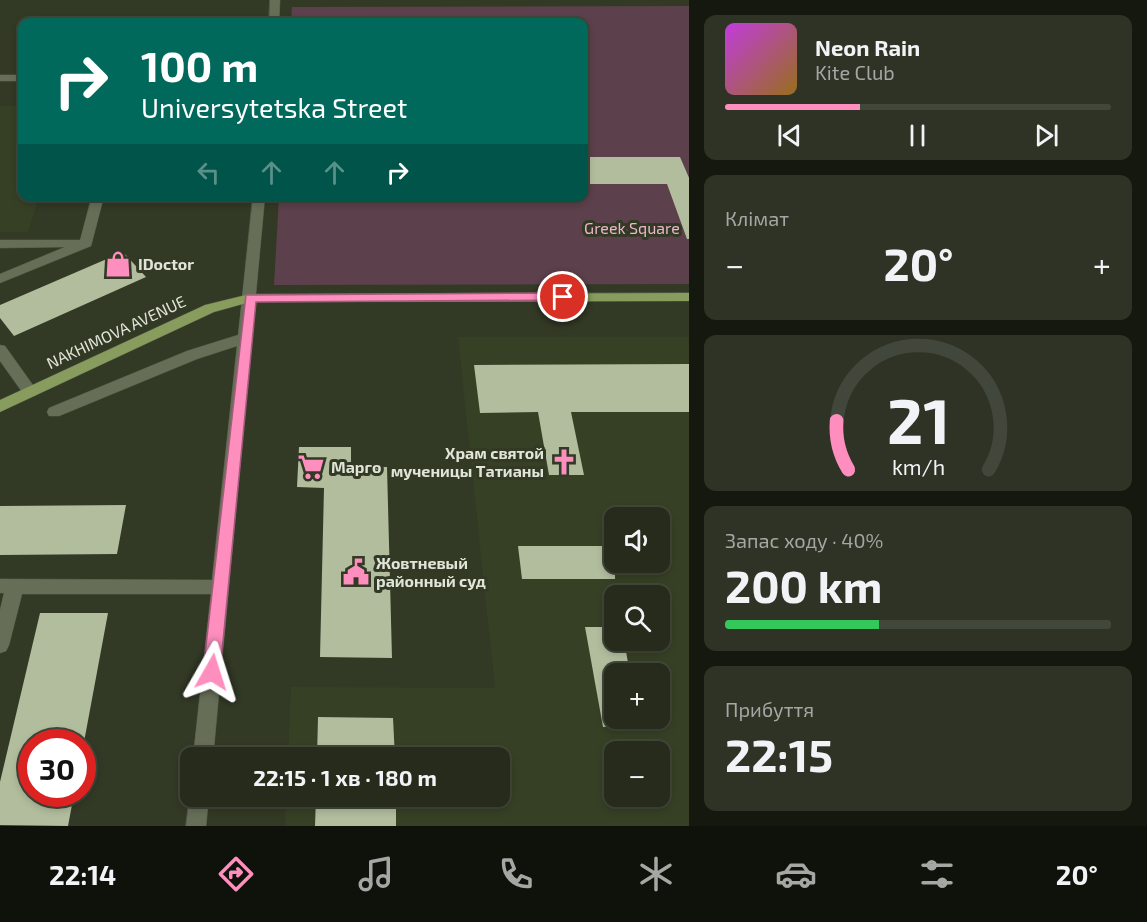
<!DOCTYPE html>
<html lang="uk">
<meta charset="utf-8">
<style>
body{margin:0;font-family:"Exo 2",sans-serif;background:#2e3325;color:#f1f3f6;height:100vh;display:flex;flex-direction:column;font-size:22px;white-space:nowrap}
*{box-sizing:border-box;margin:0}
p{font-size:20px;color:#a4a7a3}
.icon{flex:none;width:33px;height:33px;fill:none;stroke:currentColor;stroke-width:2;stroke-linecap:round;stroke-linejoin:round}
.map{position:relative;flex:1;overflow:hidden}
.sheet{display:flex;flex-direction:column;gap:15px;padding:15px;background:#15180f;width:458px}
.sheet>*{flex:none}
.banner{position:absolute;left:18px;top:18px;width:570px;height:183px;border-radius:12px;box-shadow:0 3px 9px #0003,0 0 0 2px #42473b;background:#00695c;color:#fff;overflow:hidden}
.buttons{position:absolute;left:604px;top:507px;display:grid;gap:12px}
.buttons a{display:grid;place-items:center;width:66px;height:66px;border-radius:12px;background:#262b1c;box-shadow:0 3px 9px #0003,0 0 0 2px #42473b;font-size:30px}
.speed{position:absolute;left:18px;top:729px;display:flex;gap:12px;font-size:30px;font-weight:700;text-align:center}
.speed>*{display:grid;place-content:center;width:78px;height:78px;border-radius:50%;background:#262b1c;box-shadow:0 3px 9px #0003,0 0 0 2px #42473b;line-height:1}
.speed .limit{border:9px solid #d22;background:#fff;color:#111}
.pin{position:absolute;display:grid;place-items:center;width:51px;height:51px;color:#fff;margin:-26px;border:3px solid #fff;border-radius:50%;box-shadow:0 2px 6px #0007}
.me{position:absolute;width:66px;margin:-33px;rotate:6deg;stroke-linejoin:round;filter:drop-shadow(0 0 4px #0008)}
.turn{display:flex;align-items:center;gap:21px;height:126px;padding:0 24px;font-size:27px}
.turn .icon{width:78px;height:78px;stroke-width:2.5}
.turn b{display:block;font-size:42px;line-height:51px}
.lanes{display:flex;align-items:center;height:57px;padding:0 24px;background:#0003;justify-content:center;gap:30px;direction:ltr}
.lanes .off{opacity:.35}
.big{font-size:45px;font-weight:700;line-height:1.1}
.sheet .widget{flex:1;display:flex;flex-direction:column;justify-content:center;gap:9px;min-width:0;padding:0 21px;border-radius:12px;background:#2e3325}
.sheet .dial{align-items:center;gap:0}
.dial svg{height:156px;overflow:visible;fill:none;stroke:#42473b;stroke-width:7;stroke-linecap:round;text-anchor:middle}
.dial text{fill:#f1f3f6;stroke:none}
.song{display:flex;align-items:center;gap:18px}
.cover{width:72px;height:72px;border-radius:9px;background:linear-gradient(135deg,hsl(290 70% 55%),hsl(40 70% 35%))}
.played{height:6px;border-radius:3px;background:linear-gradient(90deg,#fd8ebe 35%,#42473b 35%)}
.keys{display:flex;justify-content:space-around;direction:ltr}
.heat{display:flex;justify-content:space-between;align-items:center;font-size:33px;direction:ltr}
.charge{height:9px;border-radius:4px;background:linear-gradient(90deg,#34c759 40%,#42473b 0)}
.trip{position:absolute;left:180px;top:747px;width:330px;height:60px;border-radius:12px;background:#262b1c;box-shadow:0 3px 9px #0003,0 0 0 2px #42473b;font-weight:700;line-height:60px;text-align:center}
.tabs{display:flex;height:96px;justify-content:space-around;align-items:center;background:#0f110b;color:#a4a7a3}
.tabs .icon{width:42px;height:42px}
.tabs .current{color:#fd8ebe}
.tabs b{font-size:27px;color:#f1f3f6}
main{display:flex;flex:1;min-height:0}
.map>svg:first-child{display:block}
</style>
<main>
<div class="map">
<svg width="690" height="826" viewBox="0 0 690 826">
<rect width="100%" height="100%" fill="#323925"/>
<!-- built -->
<path fill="#364025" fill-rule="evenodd" d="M0,106H22V196L39,197L28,232H0Z
M458,337H689V826H285L286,797L500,796V758L288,757L291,687L495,688ZM615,518H660V562H615ZM615,596H660V640H615ZM615,674H660V718H615ZM615,752H660V796H615Z"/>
<!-- green -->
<path fill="#5c404b" d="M689,6V284L274,285L279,197L584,196V22H291L292,7Z"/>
<!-- building -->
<path fill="#b1bd9d" d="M584,157H680L690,180V239H687L667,184H584Z
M123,252L146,277L14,336L0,318V305Z
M690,364V412H571L584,475H549L538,412L480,413L474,365Z
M299,447H351V467H387L392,658L320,657L324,488L297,487Z
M126,505L117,554L0,555V506Z
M518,546H615V579H522Z
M40,613H108L84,742H32V794H74L68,826L0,825V782Z
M585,627H615V640H624L630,674H615V726L603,727Z
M318,717L393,718L395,758H317Z
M316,796H396V826H315Z"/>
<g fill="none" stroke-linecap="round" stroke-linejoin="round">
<!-- minor casing -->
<g stroke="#515746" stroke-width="1">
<path id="minor" d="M270,0H280L279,22H269Z
M0,75H22V81H0Z
M92,196H104L91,246L0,283V274L65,247L0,248V240H80Z
M253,196H265L213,758H193L211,594H22L9,645L6,651L0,653V610L4,593H0V579L212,580L237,346L197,359L59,416H49L47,412L49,408L187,351L238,335Z
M0,345L5,346L35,388L37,392L35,396H25L0,361Z
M190,792V796H209L206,826H186Z"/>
</g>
<!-- major casing -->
<g stroke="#515746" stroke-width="1">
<path id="major" d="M690,293V301L250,302L214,312L0,412V400L205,305L250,294Z"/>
</g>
<!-- minor -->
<use href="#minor" fill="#666e58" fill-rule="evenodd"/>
<!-- major -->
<use href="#major" fill="#879c5d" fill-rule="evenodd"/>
</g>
<!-- route -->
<path fill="#fd8ebe" stroke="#a45c7c" stroke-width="1.5" d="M563,293L567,295V300L256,302L220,672L218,677L212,679L206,677L203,672L246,295Z"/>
<!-- icons -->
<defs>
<g id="shop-bare" transform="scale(2.07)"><path d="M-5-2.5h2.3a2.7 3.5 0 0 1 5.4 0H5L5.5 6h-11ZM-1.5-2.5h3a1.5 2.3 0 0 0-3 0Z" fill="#fd8ebe" stroke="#323925" stroke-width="2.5" paint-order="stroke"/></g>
<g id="church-bare" transform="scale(2.07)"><path d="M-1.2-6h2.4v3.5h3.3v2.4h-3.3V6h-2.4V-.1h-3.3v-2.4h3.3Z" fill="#fd8ebe" stroke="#323925" stroke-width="2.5" paint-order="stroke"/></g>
<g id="supermarket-bare" transform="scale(2.07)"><path d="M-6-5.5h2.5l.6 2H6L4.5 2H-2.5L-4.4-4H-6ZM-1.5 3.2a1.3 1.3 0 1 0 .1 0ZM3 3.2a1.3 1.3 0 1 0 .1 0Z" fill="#fd8ebe" stroke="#323925" stroke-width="2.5" paint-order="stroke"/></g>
<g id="civic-bare" transform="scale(2.07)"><path d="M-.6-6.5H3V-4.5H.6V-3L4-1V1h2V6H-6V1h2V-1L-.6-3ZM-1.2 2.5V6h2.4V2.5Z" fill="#fd8ebe" stroke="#323925" stroke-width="2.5" paint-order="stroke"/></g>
</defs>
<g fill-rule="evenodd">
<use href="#shop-bare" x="118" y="264"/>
<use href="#church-bare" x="564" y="462"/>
<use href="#supermarket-bare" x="311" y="467"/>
<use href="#civic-bare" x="356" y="572"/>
</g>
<g text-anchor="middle" stroke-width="6" stroke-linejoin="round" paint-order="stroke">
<!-- park labels -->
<g font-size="16" fill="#f0b3cb" stroke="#323925">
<text x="632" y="234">Greek Square</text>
</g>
<!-- poi labels -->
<g font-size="16" font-weight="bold" fill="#e0e5d8" stroke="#323925" text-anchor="start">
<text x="138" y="270">IDoctor</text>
<text x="544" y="459" text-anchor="end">Храм святой<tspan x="544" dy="18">мученицы Татианы</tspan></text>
<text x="331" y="473">Марго</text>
<text x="376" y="569">Жовтневый<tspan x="376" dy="18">районный суд</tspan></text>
</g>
<!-- street labels -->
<g font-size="16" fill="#e0e5d8" stroke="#323925">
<text transform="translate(116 332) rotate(-25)" y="6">NAKHIMOVA AVENUE</text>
</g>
</g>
</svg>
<div class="buttons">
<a><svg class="icon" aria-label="sound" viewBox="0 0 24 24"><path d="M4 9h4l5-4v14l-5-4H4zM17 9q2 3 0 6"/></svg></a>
<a><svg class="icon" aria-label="search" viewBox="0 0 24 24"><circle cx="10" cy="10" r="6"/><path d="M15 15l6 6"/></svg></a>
<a>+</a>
<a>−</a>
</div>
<div class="speed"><div class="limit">30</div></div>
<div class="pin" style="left:563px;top:297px;background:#d93025"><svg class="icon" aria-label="arrive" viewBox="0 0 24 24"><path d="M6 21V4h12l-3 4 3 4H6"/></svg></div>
<svg class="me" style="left:212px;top:672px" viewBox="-20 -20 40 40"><path d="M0-17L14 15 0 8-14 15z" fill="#fd8ebe" stroke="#fff" stroke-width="4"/></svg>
<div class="trip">22:15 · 1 хв · 180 m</div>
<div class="banner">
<div class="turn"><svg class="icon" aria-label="right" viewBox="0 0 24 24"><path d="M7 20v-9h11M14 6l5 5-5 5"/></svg><div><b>100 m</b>Universytetska Street</div></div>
<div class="lanes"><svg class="icon off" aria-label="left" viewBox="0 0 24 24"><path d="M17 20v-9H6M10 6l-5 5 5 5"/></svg><svg class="icon off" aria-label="ahead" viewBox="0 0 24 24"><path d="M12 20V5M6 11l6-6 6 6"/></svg><svg class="icon off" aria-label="ahead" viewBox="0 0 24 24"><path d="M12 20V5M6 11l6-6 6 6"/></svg><svg class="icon" aria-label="right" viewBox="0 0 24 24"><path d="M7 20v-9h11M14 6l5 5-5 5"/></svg></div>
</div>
</div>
<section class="sheet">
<div class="widget">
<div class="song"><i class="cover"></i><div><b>Neon Rain</b><p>Kite Club</p></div></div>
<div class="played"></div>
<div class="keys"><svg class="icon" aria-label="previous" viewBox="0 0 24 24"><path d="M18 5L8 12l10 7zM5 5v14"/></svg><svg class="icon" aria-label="pause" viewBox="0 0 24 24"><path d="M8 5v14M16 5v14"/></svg><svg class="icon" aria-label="next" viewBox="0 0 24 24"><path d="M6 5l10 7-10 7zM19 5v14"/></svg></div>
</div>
<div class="widget"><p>Клімат</p>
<div class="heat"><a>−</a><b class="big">20°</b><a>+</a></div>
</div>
<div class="widget dial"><svg viewBox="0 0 100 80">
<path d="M14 69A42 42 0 1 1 86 69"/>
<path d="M14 69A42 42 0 0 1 8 44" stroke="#fd8ebe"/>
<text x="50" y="56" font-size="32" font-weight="700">21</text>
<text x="50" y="72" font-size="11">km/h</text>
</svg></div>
<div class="widget"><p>Запас ходу · 40%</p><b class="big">200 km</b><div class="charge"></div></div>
<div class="widget"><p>Прибуття</p><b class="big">22:15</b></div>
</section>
</main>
<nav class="tabs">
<b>22:14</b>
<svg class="icon current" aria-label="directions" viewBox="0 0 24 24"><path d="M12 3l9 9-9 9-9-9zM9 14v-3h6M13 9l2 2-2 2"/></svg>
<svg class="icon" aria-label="music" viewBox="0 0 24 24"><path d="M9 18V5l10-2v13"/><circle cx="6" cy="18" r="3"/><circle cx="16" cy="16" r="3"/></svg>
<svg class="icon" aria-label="phone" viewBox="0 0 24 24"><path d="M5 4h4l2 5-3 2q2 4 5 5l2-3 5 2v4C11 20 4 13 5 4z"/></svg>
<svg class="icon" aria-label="climate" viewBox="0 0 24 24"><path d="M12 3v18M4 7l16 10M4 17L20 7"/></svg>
<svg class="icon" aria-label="car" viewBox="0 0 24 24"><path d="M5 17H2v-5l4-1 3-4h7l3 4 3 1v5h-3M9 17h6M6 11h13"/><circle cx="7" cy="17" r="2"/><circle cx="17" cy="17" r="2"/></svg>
<svg class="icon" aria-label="filters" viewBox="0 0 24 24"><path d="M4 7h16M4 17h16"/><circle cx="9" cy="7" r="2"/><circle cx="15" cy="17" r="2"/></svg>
<b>20°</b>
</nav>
